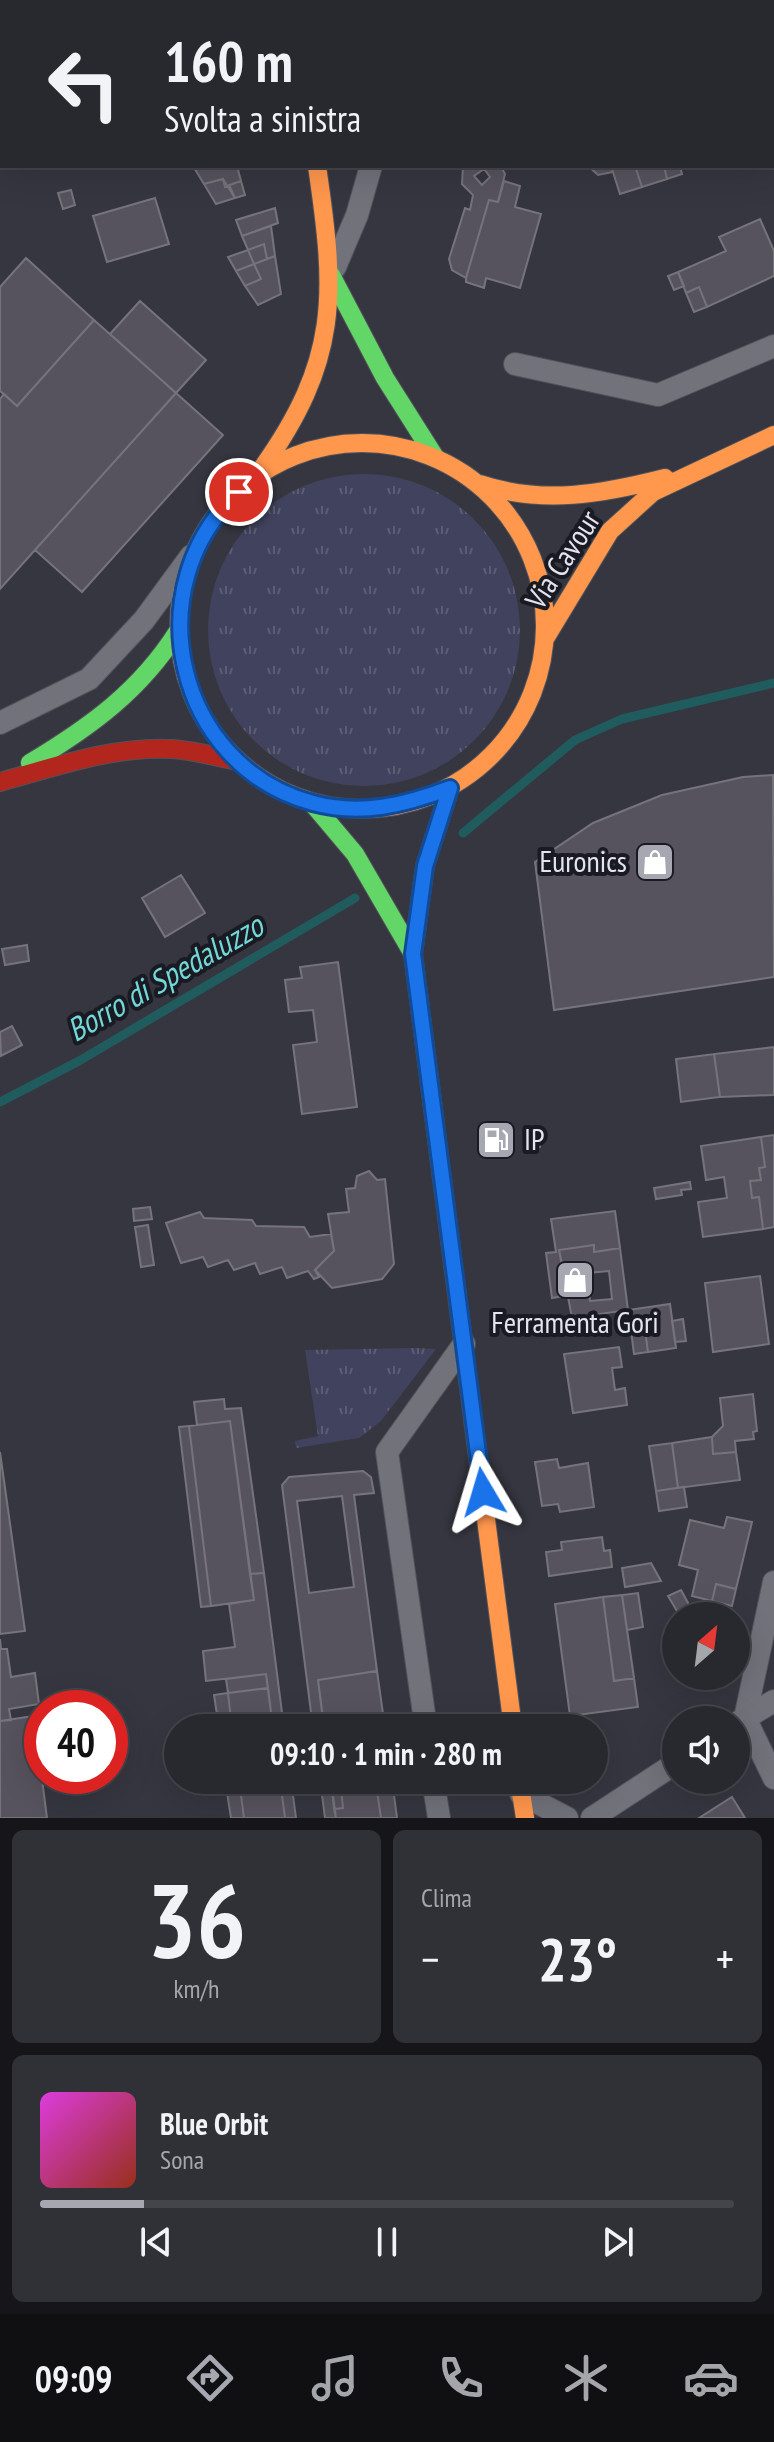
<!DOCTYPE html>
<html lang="it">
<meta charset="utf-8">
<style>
body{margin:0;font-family:"PT Sans Narrow",sans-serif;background:#303037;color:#f1f3f6;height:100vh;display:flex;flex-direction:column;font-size:30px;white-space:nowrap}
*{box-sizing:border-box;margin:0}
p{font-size:26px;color:#a5a6aa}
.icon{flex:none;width:44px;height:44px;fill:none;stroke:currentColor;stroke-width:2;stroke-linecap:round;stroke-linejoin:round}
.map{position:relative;height:1818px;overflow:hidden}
.sheet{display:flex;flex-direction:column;gap:12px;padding:12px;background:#16161a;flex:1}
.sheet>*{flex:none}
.top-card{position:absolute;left:0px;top:0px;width:774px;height:168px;box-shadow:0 8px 32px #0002,0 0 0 2px #44444b;background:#28282f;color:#f1f3f6;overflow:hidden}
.needle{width:52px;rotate:28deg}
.tools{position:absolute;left:662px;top:1602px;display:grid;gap:16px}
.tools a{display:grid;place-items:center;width:88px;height:88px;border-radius:50%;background:#28282f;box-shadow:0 8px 32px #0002,0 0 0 2px #44444b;font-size:40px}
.speed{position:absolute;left:24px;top:1690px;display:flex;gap:16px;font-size:40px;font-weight:700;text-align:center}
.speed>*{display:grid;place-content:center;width:104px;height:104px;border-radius:50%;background:#28282f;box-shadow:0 8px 32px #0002,0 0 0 2px #44444b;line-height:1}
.speed .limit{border:12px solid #d22;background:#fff;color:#111}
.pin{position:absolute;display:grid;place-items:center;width:68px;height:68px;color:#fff;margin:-34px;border:4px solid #fff;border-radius:50%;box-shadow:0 2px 8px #0007}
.me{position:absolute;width:88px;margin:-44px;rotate:353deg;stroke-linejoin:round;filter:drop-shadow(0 0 6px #0008)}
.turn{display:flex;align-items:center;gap:28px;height:168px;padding:0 32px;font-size:36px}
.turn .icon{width:104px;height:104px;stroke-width:2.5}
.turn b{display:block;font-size:56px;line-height:68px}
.big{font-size:60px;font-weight:600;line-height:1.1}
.sheet .tile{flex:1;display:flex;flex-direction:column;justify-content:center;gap:12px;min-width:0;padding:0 28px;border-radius:12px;background:#303037}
.sheet .dial{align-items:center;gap:0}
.dial b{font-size:104px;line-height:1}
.song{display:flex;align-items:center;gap:24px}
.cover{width:96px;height:96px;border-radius:12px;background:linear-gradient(135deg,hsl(300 70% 55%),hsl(10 70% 35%))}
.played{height:8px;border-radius:4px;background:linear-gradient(90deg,#a6a7b1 15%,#44444b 15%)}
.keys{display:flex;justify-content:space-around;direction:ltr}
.heat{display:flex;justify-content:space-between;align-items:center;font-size:44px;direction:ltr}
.sheet .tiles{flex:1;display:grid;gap:12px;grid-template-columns:1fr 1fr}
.tile:last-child{grid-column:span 2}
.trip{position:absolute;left:164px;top:1714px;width:444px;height:80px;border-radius:40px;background:#28282f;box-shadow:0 8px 32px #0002,0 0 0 2px #44444b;font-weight:600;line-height:80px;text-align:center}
.tabs{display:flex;height:128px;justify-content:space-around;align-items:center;background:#101013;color:#a5a6aa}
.tabs .icon{width:56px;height:56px}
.tabs .on{color:#a6a7b1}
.tabs b{font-size:36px;color:#f1f3f6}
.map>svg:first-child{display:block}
</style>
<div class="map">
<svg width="774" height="1818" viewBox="0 0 774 1818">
<defs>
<pattern id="grass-tufts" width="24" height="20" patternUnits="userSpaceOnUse" patternTransform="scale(2)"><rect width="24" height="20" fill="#41435e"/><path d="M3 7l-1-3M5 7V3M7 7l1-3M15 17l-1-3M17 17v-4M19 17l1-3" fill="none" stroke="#5c5e75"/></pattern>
</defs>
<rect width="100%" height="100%" fill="#35363f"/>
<!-- grass -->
<path fill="url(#grass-tufts)" d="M208 630a156 156 0 1 1 312 0a156 156 0 1 1-312 0Z
M414,1348L436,1349L381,1421L359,1438L296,1448L295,1441L318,1436L305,1350Z"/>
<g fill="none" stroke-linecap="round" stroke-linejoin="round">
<!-- stream -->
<path stroke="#205c5e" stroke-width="9" d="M463,833L575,740L622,719L774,683
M0,1102L79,1061L355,898"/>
</g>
<!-- building -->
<path fill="#57535e" stroke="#75747b" stroke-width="2" fill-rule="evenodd" d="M193,166H237L241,181L225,187L223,179L204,184Z
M463,166H501L505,174L498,202L489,200L466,278L452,270L449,259L465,208L470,210L473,195L462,184ZM484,169L490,177L482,185L474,176Z
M611,166L613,172L598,175L588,166Z
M611,166H635L642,187L620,194Z
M635,166H664L667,179L642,187Z
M664,166H680L682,174L667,179Z
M223,179L235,198L216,204L204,184Z
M241,181L245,195L235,198L229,185Z
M504,181L520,186L515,207L541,214L520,288L486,278L484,288L466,282V278L489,200L498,202Z
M71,190L75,205L63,209L58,193Z
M155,198L169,244L107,262L93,216Z
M275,208L278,223L242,236L236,220Z
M760,219L774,251V276L707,307L699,287L686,293L678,272L726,251L719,237Z
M271,226L275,256L267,259L264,244L248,250L242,236Z
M264,244L267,259L254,264L248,250Z
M248,250L254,264L236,271L228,257Z
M275,256L281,294L258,305L245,286L261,279L254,264Z
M26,258L94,320L17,406L0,391V287Z
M254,264L261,279L245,286L236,271Z
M678,272L684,286L674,290L668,276Z
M699,287L707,307L694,312L686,293Z
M140,301L206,360L176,393L110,334Z
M94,320L176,393L0,589V399L4,394L17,406Z
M176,393L223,435L82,592L35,550Z
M773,775L774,977L554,1010L535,862L593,823L662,795L743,777Z
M181,875L205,913L165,937L142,898Z
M27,945L29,961L5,965L2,949Z
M338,962L357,1107L302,1114L293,1045L317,1042L313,1010L289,1012L285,980L302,978L300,967Z
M12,1026L22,1045L1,1056L0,1032Z
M774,1047V1095L720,1097L714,1054Z
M714,1054L720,1097L681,1102L676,1059Z
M538,1131L540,1147L528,1149L526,1132Z
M774,1135V1227L763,1229L759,1197L752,1198L750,1181L761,1180L759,1168L765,1167L761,1137Z
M761,1137L765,1167L759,1168L761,1180L750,1181L752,1198L759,1197L763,1229L703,1237L698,1202L727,1198L724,1177L706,1180L701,1146Z
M369,1171L377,1180L385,1179L394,1264L382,1279L332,1288L315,1270L334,1251L328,1214L349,1212L346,1189L355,1188L357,1176Z
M690,1182L691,1189L681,1190L682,1195L656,1199L654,1188Z
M150,1207L152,1219L134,1221L133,1209Z
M615,1211L620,1248L594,1252V1245L559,1250L569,1295L552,1298L546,1253L556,1252L551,1219Z
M200,1212L204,1218L252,1220L256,1226L304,1227L310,1237L331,1234L334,1251L315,1270L319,1277L314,1279L308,1271L287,1278L282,1267L260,1274L255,1263L234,1270L228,1260L208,1267L203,1257L181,1263L166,1223Z
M148,1225L154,1265L141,1267L135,1227Z
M594,1245V1252L620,1248L628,1310L572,1318L559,1250ZM609,1271L612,1299L590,1301L587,1273Z
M760,1276L769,1344L713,1352L705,1283Z
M670,1304L676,1348L648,1352L645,1330L631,1331L628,1310Z
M683,1319L686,1341L675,1342L672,1321Z
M645,1330L648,1352L634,1354L631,1331Z
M619,1347L622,1367L612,1368L615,1390L625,1388L627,1405L573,1413L564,1354Z
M753,1394L757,1431L753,1432L754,1439L735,1441L736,1452L713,1454L712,1437L723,1426L720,1398Z
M224,1399L225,1409L241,1408L264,1573L250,1574L230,1421L197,1425L194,1402Z
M230,1421L254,1600L211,1606L189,1426Z
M189,1426L211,1606L201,1607L179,1427Z
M712,1437L713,1454L736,1452L740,1480L678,1488L672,1443Z
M672,1443L678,1488L656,1491L649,1446Z
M0,1452L25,1631L0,1634Z
M557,1459L559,1468L588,1463L594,1507L560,1512L558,1504L542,1506L535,1462Z
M363,1471L371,1477L374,1493L354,1495L377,1671L318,1680L324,1728H313L282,1485L289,1477ZM342,1496L354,1587L309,1593L297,1501Z
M684,1487L687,1507L659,1511L656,1491Z
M727,1517L752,1522L736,1589L716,1584L712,1601L692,1596L698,1570L679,1565L690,1520L724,1528Z
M602,1537L604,1551L610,1550L612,1567L549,1576L546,1552L562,1550L561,1542Z
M651,1563L661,1581L625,1587L622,1568Z
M264,1573L284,1728H273L266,1674L206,1681L203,1651L235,1647L229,1604L254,1600L250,1574Z
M716,1584L736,1589L732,1606L712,1601Z
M681,1590L694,1614L677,1611L668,1596Z
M638,1593L643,1627L627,1630L622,1595Z
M622,1595L634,1678L614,1681L603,1597Z
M603,1597L614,1681L634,1678L638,1707L570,1716L555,1604Z
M0,1639L1,1649H7L11,1677L35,1673L39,1704L9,1709L11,1720L0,1721Z
M377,1671L385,1728H369L367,1713L323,1718L318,1680Z
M266,1674L268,1688L228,1693L226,1679Z
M268,1688L273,1728H232L228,1693Z
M228,1693L232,1728H219L214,1695Z
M367,1713L369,1728H324L323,1718Z
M34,1716L47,1818H0V1721Z
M225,1780H239L244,1818H231Z
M239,1780H280L285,1818H244Z
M280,1780H291L296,1818H285Z
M320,1780H331L336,1818H325Z
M331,1780H392L397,1818H381L376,1784L341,1789L343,1808L334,1809Z
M376,1784L381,1818H336L334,1809L343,1808L341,1789Z
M732,1797L745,1818H699Z"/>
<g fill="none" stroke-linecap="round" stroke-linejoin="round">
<!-- lane casing -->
<g stroke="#51525a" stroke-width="13">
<path id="lane" d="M671,2L677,0"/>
</g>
<!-- street casing -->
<g stroke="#51525a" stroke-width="24">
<path id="street" d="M504,2L508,0
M0,121L2,120
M335,267L357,215L371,166
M515,364L658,395L774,346
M0,723L89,679L144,620L191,556
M774,1582L745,1718L774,1778
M737,1723L774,1701
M426,1728L387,1452L464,1344
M433,1780L439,1818
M521,1794L567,1818
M592,1818L676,1763"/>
</g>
<!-- fast casing -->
<g stroke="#51525a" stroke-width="20">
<path id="fast" d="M295,0V2
M331,275L385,378L435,457
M30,763C90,727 140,691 178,631
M450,788L425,866L413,954L468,1380
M312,803L355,854L413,954"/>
</g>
<!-- slow casing -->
<g stroke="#51525a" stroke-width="20">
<path id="slow" d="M179 626a183 183 0 1 1 366 0a183 183 0 1 1-366 0Z
M260,471C340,360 336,295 317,166
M480,484C543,505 602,494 665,478
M546,637L610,531L653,492L774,435
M468,1380L513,1728
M519,1780L525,1818"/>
</g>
<!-- jam casing -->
<g stroke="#51525a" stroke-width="20">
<path id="jam" d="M0,782C55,767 113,746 171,749C193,750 216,757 238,761"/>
</g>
<!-- lane -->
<use href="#lane" stroke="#71727a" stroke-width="11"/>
<!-- street -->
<use href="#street" stroke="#71727a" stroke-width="22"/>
<!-- fast -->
<use href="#fast" stroke="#63d668" stroke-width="18"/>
<!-- slow -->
<use href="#slow" stroke="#ff974d" stroke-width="18"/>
<!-- jam -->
<use href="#jam" stroke="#b3261e" stroke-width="18"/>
</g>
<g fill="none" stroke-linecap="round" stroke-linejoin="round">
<!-- route casing -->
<g stroke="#114b97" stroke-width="20">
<path id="route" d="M239,492C135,586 175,766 313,803C361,816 405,805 450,788L425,866L413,954L483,1492"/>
</g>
<!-- route -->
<use href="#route" stroke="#1a73e8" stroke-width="14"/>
</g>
<!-- icons -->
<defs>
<g id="shop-square" transform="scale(2)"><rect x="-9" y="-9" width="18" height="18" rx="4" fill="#a6a7b1" stroke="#1a1b22"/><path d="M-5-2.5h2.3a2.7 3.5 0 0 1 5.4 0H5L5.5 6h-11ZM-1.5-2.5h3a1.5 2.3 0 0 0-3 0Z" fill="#fff"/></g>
<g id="fuel-square" transform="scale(2)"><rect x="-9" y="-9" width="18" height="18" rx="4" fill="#a6a7b1" stroke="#1a1b22"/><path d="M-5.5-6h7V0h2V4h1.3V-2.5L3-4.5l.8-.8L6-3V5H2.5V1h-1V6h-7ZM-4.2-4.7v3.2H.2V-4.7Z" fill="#fff"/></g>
</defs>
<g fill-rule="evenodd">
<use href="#shop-square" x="655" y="862"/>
<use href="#fuel-square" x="496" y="1140"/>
<use href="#shop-square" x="575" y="1280"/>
</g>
<g text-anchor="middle" stroke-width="8" stroke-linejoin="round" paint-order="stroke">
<!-- street labels -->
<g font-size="30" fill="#e3e4ef" stroke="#1a1b22">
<text transform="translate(563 560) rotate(-57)" y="10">Via Cavour</text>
</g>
<!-- poi labels -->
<g font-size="30" fill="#e3e4ef" stroke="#1a1b22" text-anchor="end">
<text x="627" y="872">Euronics</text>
<text x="524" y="1150" text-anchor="start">IP</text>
<text x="575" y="1333" text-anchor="middle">Ferramenta Gori</text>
</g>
<!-- water labels -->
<g font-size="32" font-style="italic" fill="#73d8d9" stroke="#1a1b22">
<text transform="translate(165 978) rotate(-30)" y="11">Borro di Spedaluzzo</text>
</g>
</g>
</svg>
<div class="tools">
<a><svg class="needle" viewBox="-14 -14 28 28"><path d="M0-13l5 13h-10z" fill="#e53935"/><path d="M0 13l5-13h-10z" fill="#a5a6aa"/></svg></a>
<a><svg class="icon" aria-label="sound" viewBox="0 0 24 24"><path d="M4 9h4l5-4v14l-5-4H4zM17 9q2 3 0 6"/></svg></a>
</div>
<div class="speed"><div class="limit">40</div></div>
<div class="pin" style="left:239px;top:492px;background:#d93025"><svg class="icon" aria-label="arrive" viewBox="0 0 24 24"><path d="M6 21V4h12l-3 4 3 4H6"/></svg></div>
<svg class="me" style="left:483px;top:1492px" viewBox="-20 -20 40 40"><path d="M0-17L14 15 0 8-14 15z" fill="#1a73e8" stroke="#fff" stroke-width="4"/></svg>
<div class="trip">09:10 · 1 min · 280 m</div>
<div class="top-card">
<div class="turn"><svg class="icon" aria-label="left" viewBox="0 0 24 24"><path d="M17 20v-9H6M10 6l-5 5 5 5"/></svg><div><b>160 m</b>Svolta a sinistra</div></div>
</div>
</div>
<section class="sheet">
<div class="tiles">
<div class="tile dial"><b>36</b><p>km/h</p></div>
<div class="tile"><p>Clima</p>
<div class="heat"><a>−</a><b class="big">23°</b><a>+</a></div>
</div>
<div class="tile">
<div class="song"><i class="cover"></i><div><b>Blue Orbit</b><p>Sona</p></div></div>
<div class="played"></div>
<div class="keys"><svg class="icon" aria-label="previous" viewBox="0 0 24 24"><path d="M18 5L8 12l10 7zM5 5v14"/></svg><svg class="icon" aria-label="pause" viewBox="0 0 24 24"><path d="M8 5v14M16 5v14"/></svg><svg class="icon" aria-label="next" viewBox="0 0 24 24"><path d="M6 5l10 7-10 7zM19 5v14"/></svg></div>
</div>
</div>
</section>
<nav class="tabs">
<b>09:09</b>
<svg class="icon on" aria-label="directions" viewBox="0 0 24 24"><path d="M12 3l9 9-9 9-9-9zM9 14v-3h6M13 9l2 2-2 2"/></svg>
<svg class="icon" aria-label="music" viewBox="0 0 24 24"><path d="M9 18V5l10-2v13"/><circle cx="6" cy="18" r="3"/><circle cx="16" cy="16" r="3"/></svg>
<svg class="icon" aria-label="phone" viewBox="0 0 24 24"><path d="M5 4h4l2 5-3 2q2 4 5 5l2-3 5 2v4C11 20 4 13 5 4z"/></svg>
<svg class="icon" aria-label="climate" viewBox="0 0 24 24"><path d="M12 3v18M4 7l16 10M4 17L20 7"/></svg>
<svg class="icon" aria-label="car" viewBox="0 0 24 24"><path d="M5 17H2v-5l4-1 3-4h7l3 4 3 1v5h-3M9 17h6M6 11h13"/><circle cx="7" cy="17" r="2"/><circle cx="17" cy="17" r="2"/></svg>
</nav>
